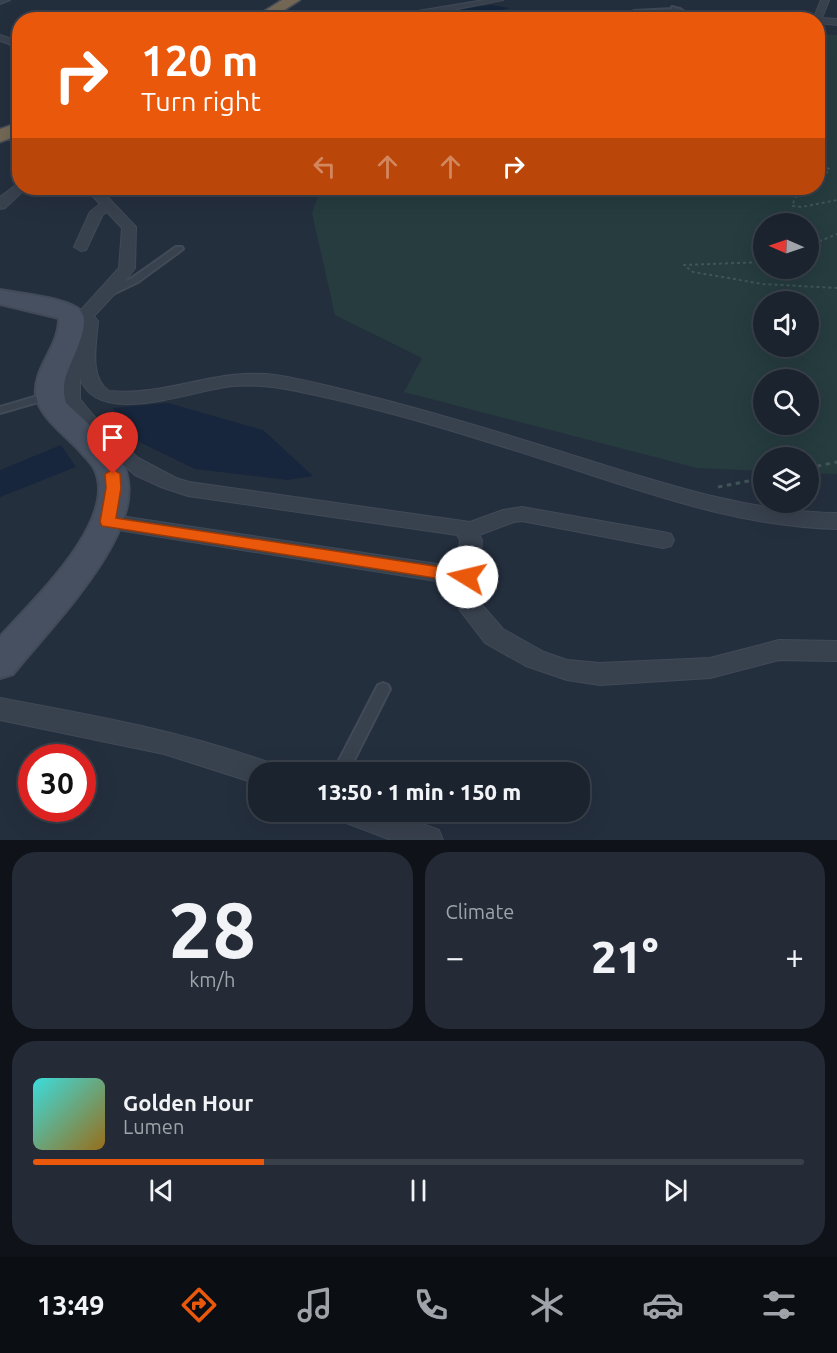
<!DOCTYPE html>
<meta charset="utf-8">
<style>
body{margin:0;font-family:Ubuntu,sans-serif;background:#242b36;color:#f1f3f6;height:100vh;display:flex;flex-direction:column;font-size:22px;white-space:nowrap}
*{box-sizing:border-box;margin:0}
p{font-size:20px;color:#a0a4aa}
.icon{flex:none;width:33px;height:33px;fill:none;stroke:currentColor;stroke-width:2;stroke-linecap:round;stroke-linejoin:round}
.map{position:relative;height:840px;overflow:hidden}
.sheet{display:flex;flex-direction:column;gap:12px;padding:12px;background:#0f1319;flex:1}
.sheet>*{flex:none}
.guide{position:absolute;left:12px;top:12px;width:813px;height:183px;border-radius:24px;box-shadow:0 6px 24px #0002,0 0 0 2px #39404a;background:#ea580c;color:#fff;overflow:hidden}
.needle{width:39px;rotate:272deg}
.buttons{position:absolute;left:753px;top:213px;display:grid;gap:12px}
.buttons a{display:grid;place-items:center;width:66px;height:66px;border-radius:50%;background:#1b232e;box-shadow:0 6px 24px #0002,0 0 0 2px #39404a;font-size:30px}
.speed{position:absolute;left:18px;top:744px;display:flex;gap:12px;font-size:30px;font-weight:700;text-align:center}
.speed>*{display:grid;place-content:center;width:78px;height:78px;border-radius:50%;background:#1b232e;box-shadow:0 6px 24px #0002,0 0 0 2px #39404a;line-height:1}
.speed .limit{border:9px solid #d22;background:#fff;color:#111}
.pin{position:absolute;display:grid;place-items:center;width:51px;height:51px;color:#fff;margin:-62px -26px;border-radius:50% 50% 50% 0;rotate:-45deg;box-shadow:0 0 6px #0007}
.pin .icon{rotate:45deg}
.me{position:absolute;width:66px;margin:-33px;rotate:279deg;stroke-linejoin:round;filter:drop-shadow(0 0 4px #0008)}
.turn{display:flex;align-items:center;gap:21px;height:126px;padding:0 30px;font-size:27px}
.turn .icon{width:78px;height:78px;stroke-width:2.5}
.turn b{display:block;font-size:42px;line-height:51px}
.lanes{display:flex;align-items:center;height:57px;padding:0 30px;background:#0003;justify-content:center;gap:30px;direction:ltr}
.lanes .off{opacity:.35}
.big{font-size:45px;font-weight:800;line-height:1.1}
.sheet .tile{flex:1;display:flex;flex-direction:column;justify-content:center;gap:9px;min-width:0;padding:0 21px;border-radius:24px;background:#242b36}
.sheet .dial{align-items:center;gap:0}
.dial b{font-size:78px;line-height:1}
.song{display:flex;align-items:center;gap:18px}
.cover{width:72px;height:72px;border-radius:9px;background:linear-gradient(135deg,hsl(180 70% 55%),hsl(40 70% 35%))}
.played{height:6px;border-radius:3px;background:linear-gradient(90deg,#ea580c 30%,#39404a 30%)}
.keys{display:flex;justify-content:space-around;direction:ltr}
.heat{display:flex;justify-content:space-between;align-items:center;font-size:33px;direction:ltr}
.sheet .tiles{flex:1;display:grid;gap:12px;grid-template-columns:1fr 1fr}
.tile:last-child{grid-column:span 2}
.trip{position:absolute;left:248px;top:762px;width:342px;height:60px;border-radius:24px;background:#1b232e;box-shadow:0 6px 24px #0002,0 0 0 2px #39404a;font-weight:800;line-height:60px;text-align:center}
.dock{display:flex;height:96px;justify-content:space-around;align-items:center;background:#0b0e12;color:#a0a4aa}
.dock .icon{width:42px;height:42px}
.dock .selected{color:#ea580c}
.dock b{font-size:27px;color:#f1f3f6}
.map>svg:first-child{display:block}
</style>
<div class="map">
<svg width="837" height="840" viewBox="0 0 837 840">
<rect width="100%" height="100%" fill="#242f3e"/>
<!-- green -->
<path fill="#263c3f" fill-rule="evenodd" d="M818,34L837,35V474L809,473L808,458H764L763,471L697,468L404,392L422,358L335,315L312,213L321,188H818ZM764,224H808V268H764ZM764,302H808V346H764ZM764,380H808V424H764Z"/>
<!-- water -->
<path fill="#17263c" d="M491,5L510,8L474,17L365,20L409,17Z
M168,403L263,430L313,476L288,480L195,469L129,437L113,408Z
M61,445L76,467L0,497V470Z"/>
<g fill="none" stroke-linecap="round" stroke-linejoin="round">
<!-- lane casing -->
<g stroke="#414a57" stroke-width="4">
<path id="lane" d="M672,7L680,9L696,20H690L676,11L636,12L634,11L672,9Z
M176,247H182L183,249L138,282L113,294L110,295L106,292L132,278Z
M48,393L53,396L52,398L0,413V407Z
M383,683L388,685L390,689L348,772H333L378,685Z"/>
</g>
<!-- street casing -->
<g stroke="#414a57" stroke-width="2">
<path id="street" d="M0,0H10L0,4Z
M484,0H503L412,18L342,20L412,12Z
M821,0H829L822,18L837,19V25L818,23V20H813Z
M739,17H797L801,20H735Z
M0,35L15,40L20,45V54L9,44L0,41Z
M5,130L20,136V144L1,137L0,133Z
M20,182V188L25,189L5,208L0,209V197Z
M85,188H99L136,227L135,268L122,286L94,316L98,321C97,341 88,377 109,391C165,397 218,367 275,375C309,380 343,390 377,398C450,417 522,439 594,462C675,487 752,512 837,513V529C746,527 662,498 576,470C486,441 394,411 301,392C278,387 257,384 233,386C196,389 95,430 80,377V399L92,414L138,458L176,478L189,482L470,522L503,510L522,507L663,532L671,534L674,540L671,546L663,548L522,521L514,522L479,535L482,540L478,590L482,605L503,629L544,652L567,660L600,663L710,658L779,640L837,641V661L779,660L710,678L600,685L567,680L526,666L485,643L459,609L455,584L99,527L96,522L99,517L107,514L457,567L460,540L457,535L188,496L161,487L135,475L86,432L71,415L62,399L61,378L80,336L81,322L65,318L63,314L71,309L81,310L119,268L122,228L107,212L103,214L86,250L81,251L74,247L90,212L100,204Z
M0,698C92,715 182,731 270,763L274,772H258V784L164,754L0,720Z
M340,812H390L439,830L443,840H391L344,822Z"/>
</g>
<!-- secondary casing -->
<g stroke="#414a57" stroke-width="4">
<path id="secondary" d="M0,290C22,294 58,297 77,308C97,319 68,364 65,380C63,389 64,395 66,403C84,420 119,449 126,472C146,534 49,628 13,674L0,678V637C31,602 119,521 95,470C92,463 85,457 81,452C67,436 39,417 36,395C33,368 60,346 59,318L0,304Z"/>
</g>
<!-- highway casing -->
<g stroke="#434c59" stroke-width="3">
<path id="highway" d="M282,0H300L269,20H250Z
M20,122V135L0,142V129Z"/>
</g>
<!-- path-far1 -->
<path stroke="#3f5557" stroke-width="2" stroke-dasharray="3 3" stroke-linecap="butt" d="M818,160L830,170L818,179
M806,188L797,194L792,206L802,207L837,200
M808,246L837,234
M764,262L684,265L693,272L763,284L837,288"/>
<!-- path -->
<path stroke="#3f5557" stroke-width="3" stroke-dasharray="4.5 4.5" stroke-linecap="butt" d="M808,468L837,462
M718,487L764,478"/>
<!-- lane -->
<use href="#lane" fill="#38414e" fill-rule="evenodd"/>
<!-- street -->
<use href="#street" fill="#38414e" fill-rule="evenodd"/>
<!-- secondary -->
<use href="#secondary" fill="#465061" fill-rule="evenodd"/>
<!-- highway -->
<use href="#highway" fill="#746855" fill-rule="evenodd"/>
</g>
<!-- route -->
<path fill="#ea580c" stroke="#983908" stroke-width="1.5" d="M113,469L120,474L121,488L116,518L467,571L473,572L476,577L473,581L467,583L102,526L100,522L106,488L105,474Z"/>
</svg>
<div class="buttons">
<a><svg class="needle" viewBox="-14 -14 28 28"><path d="M0-13l5 13h-10z" fill="#e53935"/><path d="M0 13l5-13h-10z" fill="#a0a4aa"/></svg></a>
<a><svg class="icon" aria-label="sound" viewBox="0 0 24 24"><path d="M4 9h4l5-4v14l-5-4H4zM17 9q2 3 0 6"/></svg></a>
<a><svg class="icon" aria-label="search" viewBox="0 0 24 24"><circle cx="10" cy="10" r="6"/><path d="M15 15l6 6"/></svg></a>
<a><svg class="icon" aria-label="layers" viewBox="0 0 24 24"><path d="M12 4l9 5-9 5-9-5zM3 14l9 5 9-5"/></svg></a>
</div>
<div class="speed"><div class="limit">30</div></div>
<div class="pin" style="left:113px;top:474px;background:#d93025"><svg class="icon" aria-label="arrive" viewBox="0 0 24 24"><path d="M6 21V4h12l-3 4 3 4H6"/></svg></div>
<svg class="me" style="left:467px;top:577px" viewBox="-20 -20 40 40"><circle r="19" fill="#fff"/><path d="M0-13L10 11 0 6-10 11z" fill="#ea580c"/></svg>
<div class="trip">13:50 · 1 min · 150 m</div>
<div class="guide">
<div class="turn"><svg class="icon" aria-label="right" viewBox="0 0 24 24"><path d="M7 20v-9h11M14 6l5 5-5 5"/></svg><div><b>120 m</b>Turn right</div></div>
<div class="lanes"><svg class="icon off" aria-label="left" viewBox="0 0 24 24"><path d="M17 20v-9H6M10 6l-5 5 5 5"/></svg><svg class="icon off" aria-label="ahead" viewBox="0 0 24 24"><path d="M12 20V5M6 11l6-6 6 6"/></svg><svg class="icon off" aria-label="ahead" viewBox="0 0 24 24"><path d="M12 20V5M6 11l6-6 6 6"/></svg><svg class="icon" aria-label="right" viewBox="0 0 24 24"><path d="M7 20v-9h11M14 6l5 5-5 5"/></svg></div>
</div>
</div>
<section class="sheet">
<div class="tiles">
<div class="tile dial"><b>28</b><p>km/h</p></div>
<div class="tile"><p>Climate</p>
<div class="heat"><a>−</a><b class="big">21°</b><a>+</a></div>
</div>
<div class="tile">
<div class="song"><i class="cover"></i><div><b>Golden Hour</b><p>Lumen</p></div></div>
<div class="played"></div>
<div class="keys"><svg class="icon" aria-label="previous" viewBox="0 0 24 24"><path d="M18 5L8 12l10 7zM5 5v14"/></svg><svg class="icon" aria-label="pause" viewBox="0 0 24 24"><path d="M8 5v14M16 5v14"/></svg><svg class="icon" aria-label="next" viewBox="0 0 24 24"><path d="M6 5l10 7-10 7zM19 5v14"/></svg></div>
</div>
</div>
</section>
<nav class="dock">
<b>13:49</b>
<svg class="icon selected" aria-label="directions" viewBox="0 0 24 24"><path d="M12 3l9 9-9 9-9-9zM9 14v-3h6M13 9l2 2-2 2"/></svg>
<svg class="icon" aria-label="music" viewBox="0 0 24 24"><path d="M9 18V5l10-2v13"/><circle cx="6" cy="18" r="3"/><circle cx="16" cy="16" r="3"/></svg>
<svg class="icon" aria-label="phone" viewBox="0 0 24 24"><path d="M5 4h4l2 5-3 2q2 4 5 5l2-3 5 2v4C11 20 4 13 5 4z"/></svg>
<svg class="icon" aria-label="climate" viewBox="0 0 24 24"><path d="M12 3v18M4 7l16 10M4 17L20 7"/></svg>
<svg class="icon" aria-label="car" viewBox="0 0 24 24"><path d="M5 17H2v-5l4-1 3-4h7l3 4 3 1v5h-3M9 17h6M6 11h13"/><circle cx="7" cy="17" r="2"/><circle cx="17" cy="17" r="2"/></svg>
<svg class="icon" aria-label="filters" viewBox="0 0 24 24"><path d="M4 7h16M4 17h16"/><circle cx="9" cy="7" r="2"/><circle cx="15" cy="17" r="2"/></svg>
</nav>
